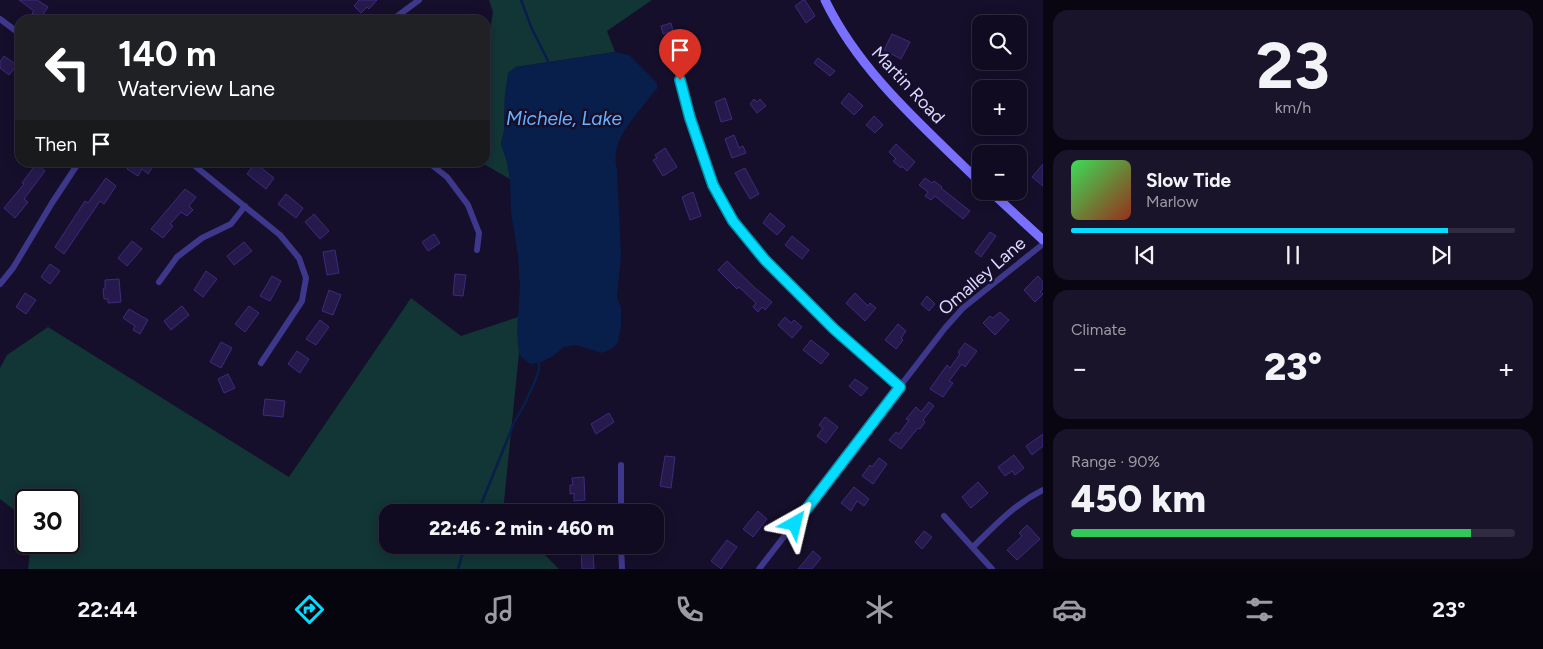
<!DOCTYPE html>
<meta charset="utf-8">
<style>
body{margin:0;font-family:Figtree,sans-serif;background:#191429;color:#f1f3f6;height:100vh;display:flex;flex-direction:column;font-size:19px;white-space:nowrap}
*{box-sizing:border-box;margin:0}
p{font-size:16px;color:#9c9ba5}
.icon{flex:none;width:28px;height:28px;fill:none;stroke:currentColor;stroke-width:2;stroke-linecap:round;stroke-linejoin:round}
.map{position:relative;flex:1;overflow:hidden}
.details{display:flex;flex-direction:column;gap:10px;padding:10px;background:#090612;width:500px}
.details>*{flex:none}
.top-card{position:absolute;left:15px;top:15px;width:475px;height:152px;border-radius:15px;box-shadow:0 2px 12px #0003,0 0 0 1px #302b3e;background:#202124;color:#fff;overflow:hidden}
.buttons{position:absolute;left:972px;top:15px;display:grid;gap:10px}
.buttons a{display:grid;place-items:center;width:55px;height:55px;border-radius:10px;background:#100b20;box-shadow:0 2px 12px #0003,0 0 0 1px #302b3e;font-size:25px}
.speed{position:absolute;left:15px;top:489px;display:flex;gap:10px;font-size:25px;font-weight:700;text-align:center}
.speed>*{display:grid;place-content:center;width:65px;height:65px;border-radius:50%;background:#100b20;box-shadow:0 2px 12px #0003,0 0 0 1px #302b3e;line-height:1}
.speed .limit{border:2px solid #111;border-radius:8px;background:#fff;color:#111}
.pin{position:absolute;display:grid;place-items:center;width:42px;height:42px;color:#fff;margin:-51px -21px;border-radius:50% 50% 50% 0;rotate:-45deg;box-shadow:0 0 5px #0007}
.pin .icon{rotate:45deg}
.me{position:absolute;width:55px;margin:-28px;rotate:37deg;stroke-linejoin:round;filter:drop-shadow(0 0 4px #0008)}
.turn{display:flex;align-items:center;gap:18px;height:105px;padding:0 20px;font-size:22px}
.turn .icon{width:65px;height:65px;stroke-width:2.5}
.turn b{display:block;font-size:35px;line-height:42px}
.then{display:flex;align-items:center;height:48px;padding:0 20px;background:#0003;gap:10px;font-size:19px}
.big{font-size:38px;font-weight:800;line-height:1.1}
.details .tile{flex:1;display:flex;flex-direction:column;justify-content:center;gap:8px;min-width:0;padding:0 18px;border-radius:15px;background:#191429}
.details .dial{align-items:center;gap:0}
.dial b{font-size:65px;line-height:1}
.song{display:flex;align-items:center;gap:15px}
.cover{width:60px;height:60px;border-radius:8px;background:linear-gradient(135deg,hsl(130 70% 55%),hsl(10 70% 35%))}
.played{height:5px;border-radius:2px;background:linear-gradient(90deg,#05dcff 85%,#302b3e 85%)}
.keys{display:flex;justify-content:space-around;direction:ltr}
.heat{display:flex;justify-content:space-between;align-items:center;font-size:28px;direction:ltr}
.charge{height:8px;border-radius:4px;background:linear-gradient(90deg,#34c759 90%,#302b3e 0)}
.trip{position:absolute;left:379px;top:504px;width:285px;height:50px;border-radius:15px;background:#100b20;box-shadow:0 2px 12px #0003,0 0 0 1px #302b3e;font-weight:800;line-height:50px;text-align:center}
.dock{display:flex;height:80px;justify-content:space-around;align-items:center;background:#06040d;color:#9c9ba5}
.dock .icon{width:35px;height:35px}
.dock .on{color:#05dcff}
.dock b{font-size:22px;color:#f1f3f6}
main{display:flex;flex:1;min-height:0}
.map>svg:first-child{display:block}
</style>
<main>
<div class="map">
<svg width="1043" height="569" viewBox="0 0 1043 569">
<rect width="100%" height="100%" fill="#150f2b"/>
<!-- green -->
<path fill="#123535" d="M489,0H652L607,31L615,52L516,67L509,73L505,95L504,131L501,144L507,161L510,179L482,163L485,162V59L493,12Z
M411,298L461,336L518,317L519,353L503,512H388V545H535L559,569H28L31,543L69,542V500H26V519L0,499V368L7,355L48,327L289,477Z"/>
<!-- water -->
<path fill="#081e4b" d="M615,52L629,55L657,83V89L652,94C636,117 609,139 617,170L621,256L617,297L621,308V326L618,342L613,348L602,353L576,345L564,347L553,356L541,362L531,364L522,358L519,353L517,330L520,288L518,256L511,212L510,179L507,161L501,144L504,131L505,95L508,73L516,67Z"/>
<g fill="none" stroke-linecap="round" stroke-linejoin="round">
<!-- stream -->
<path stroke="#081e4b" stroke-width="2.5" d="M521,0L532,29L548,61
M478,512L514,423L525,403L535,381L539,370V362
M458,569L465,545"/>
</g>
<!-- building -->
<path fill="#261a4d" stroke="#3e2b7a" d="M19,0H37L48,7L40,19L32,13L34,11Z
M359,0H377L369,9L367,7L361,13L354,6Z
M803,0H805L815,16L806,23L795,6Z
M671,23L673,31L663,34L661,26Z
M892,34L910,42L901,59L884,50Z
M4,56L17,65L9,75L0,68V62Z
M818,58L835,71L830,76L814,63Z
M849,93L863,106L854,115L841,103Z
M725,98L732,119L721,122L715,102Z
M754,99L757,102L760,99L766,106L757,113L750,104Z
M874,116L883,125L875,133L866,125Z
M734,135L739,148L743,146L746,153L732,158L725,139Z
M896,144L915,162L907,171L902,166L901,168L893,161L896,159L889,152Z
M665,148L677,167L663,176L653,160L657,158L655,155Z
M132,162H147L152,168L148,174L142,169L138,176L127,169Z
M255,163L274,178L266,189L247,174Z
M36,164L45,171L24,199L28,202L15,218L4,208L24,184L22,183Z
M1043,164V186L1032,177Z
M745,168L759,194L750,199L735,173Z
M106,178L116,186L104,204L100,201L64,254L55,247L85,201L88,203Z
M925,178L932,183L934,181L942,187L941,188L970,211L963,219L935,196L931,200L925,196L928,192L919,185Z
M185,189L196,197L189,206L193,210L187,216L181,212L170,224L173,226L163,238L151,229Z
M693,192L701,216L690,220L682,197Z
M286,194L303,208L296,218L278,204Z
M770,213L785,226L777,235L763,223Z
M314,214L329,231L320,239L305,222Z
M990,232L996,236L981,257L975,252Z
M434,234L440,243L428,251L422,242Z
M792,236L809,250L802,259L785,245Z
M132,241L142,249L127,266L118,258Z
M244,242L252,251L234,265L227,256Z
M335,250L339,273L327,275L323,252Z
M727,261L754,287L772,302L765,310L762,307L758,312L753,307L756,303L739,287L737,289L718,270Z
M50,264L60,271L50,284L41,277Z
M206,271L217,279L203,297L194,290Z
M455,274L466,275L463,296L453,295Z
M272,276L281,281L270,301L260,296Z
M1038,276L1043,282V289L1040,292L1043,294L1035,302L1024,290Z
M119,279L121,302L108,303V299H104L103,289L105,288V280Z
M329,290L341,295L333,315L322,311Z
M25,293L36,300L26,314L16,307Z
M855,293L868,306L870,303L876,308L865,321L846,303Z
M927,296L935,304L929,311L921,304Z
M182,306L189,315L171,330L164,321Z
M249,306L259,313L245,332L235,324Z
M129,309L148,320L140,334L133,330L135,326L123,318Z
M1000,312L1009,320L995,335L983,323L990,316L993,318Z
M785,317L791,323L794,320L802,327L792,338L778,325Z
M320,320L329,327L316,345L306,339Z
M898,324L906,331L901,338L903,340L896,349L885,340Z
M811,340L829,354L821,364L803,350Z
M221,342L232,348L221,368L210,362Z
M965,343L977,351L965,367L962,364L949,381L953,383L943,397L930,389L947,365L950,368L960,354L958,352Z
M297,351L309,359L300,373L288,364Z
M228,374L235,388L224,393L218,379Z
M855,379L868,388L861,396L849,386Z
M265,399L285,401L283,417L263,415Z
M929,402L934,406L923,420L925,422L920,429L918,428L901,449L889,440L896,432L899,434L909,420L906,419L916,407L921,412Z
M609,413L614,422L596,434L591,424Z
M825,417L838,427L826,443L817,436L823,428L819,425Z
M1043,434V446L1032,455L1026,446Z
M1014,455L1024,468L1015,475L1012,471L1005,476L998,467Z
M665,456L675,457L671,488L660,486Z
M879,458L887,464L873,484L862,476L870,465L872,467Z
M584,477L585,500L574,501V493L570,494V485H573L572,478Z
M978,482L988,493L971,508L962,497Z
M854,487L869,499L864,506L857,501L851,511L841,503Z
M655,510L662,511L658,533H655Z
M758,511L767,519L753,537L743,529Z
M1027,525L1040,539L1017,560L1007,550L1022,536L1019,533Z
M924,531L932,537L922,549L915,542Z
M727,540L737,547L721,569L711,561Z
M593,549L594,569H582L581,550Z
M813,551L821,558L812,569H798Z"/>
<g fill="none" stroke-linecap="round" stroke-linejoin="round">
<!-- street -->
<path stroke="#3e388c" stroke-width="6" d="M0,19L20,34
M392,20L419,0
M681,80L690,118L713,185L733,221L765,260L834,329L900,387
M190,162L280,235L299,258L306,278L302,301L261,363
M428,162L447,177L468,205L479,233L477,250
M159,282L177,257L202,238L231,224L245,206
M0,284L13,268L52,203L79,162
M621,465V512
M944,516L992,569
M621,545L622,569
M973,547C995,525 1015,504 1043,490
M759,569L945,328L963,308L1043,244"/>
<!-- secondary -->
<path stroke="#7970ff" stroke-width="9" d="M825,0C860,73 924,127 981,183
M990,191L1043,240"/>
</g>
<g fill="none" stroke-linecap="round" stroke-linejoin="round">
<!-- route casing -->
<g stroke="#038fa6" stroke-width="12">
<path id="route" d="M680,80L690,118L713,185L733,221L765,260L834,329L900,387L795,524"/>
</g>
<!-- route -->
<use href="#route" stroke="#05dcff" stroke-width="9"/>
</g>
<g text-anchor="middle" stroke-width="5" stroke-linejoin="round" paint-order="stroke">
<!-- street labels -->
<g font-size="18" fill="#dfd9ff" stroke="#150f2b">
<text transform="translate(908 85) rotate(47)" y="6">Martin Road</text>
<text transform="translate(982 276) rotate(-41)" y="6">Omalley Lane</text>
</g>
<!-- water labels -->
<g font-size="19" font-style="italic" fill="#67b3ff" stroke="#150f2b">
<text x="564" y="125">Michele, Lake</text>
</g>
</g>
</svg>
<div class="buttons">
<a><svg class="icon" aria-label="search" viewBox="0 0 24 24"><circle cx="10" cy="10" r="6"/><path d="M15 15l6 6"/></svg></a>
<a>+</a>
<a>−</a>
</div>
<div class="speed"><div class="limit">30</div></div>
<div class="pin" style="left:680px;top:80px;background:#d93025"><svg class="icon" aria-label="arrive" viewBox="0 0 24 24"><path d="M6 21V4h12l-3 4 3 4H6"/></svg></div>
<svg class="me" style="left:795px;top:524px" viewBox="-20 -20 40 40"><path d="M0-17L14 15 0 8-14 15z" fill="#05dcff" stroke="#fff" stroke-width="4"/></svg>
<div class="trip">22:46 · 2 min · 460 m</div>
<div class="top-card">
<div class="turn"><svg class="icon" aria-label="left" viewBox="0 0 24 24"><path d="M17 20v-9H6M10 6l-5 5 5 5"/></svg><div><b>140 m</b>Waterview Lane</div></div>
<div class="then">Then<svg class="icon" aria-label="arrive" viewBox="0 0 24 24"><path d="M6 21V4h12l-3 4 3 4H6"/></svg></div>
</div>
</div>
<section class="details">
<div class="tile dial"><b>23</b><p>km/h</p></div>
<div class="tile">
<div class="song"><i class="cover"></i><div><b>Slow Tide</b><p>Marlow</p></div></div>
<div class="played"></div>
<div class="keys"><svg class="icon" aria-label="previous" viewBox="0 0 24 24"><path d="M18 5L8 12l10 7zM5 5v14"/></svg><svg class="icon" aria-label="pause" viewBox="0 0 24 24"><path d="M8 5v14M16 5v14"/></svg><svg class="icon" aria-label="next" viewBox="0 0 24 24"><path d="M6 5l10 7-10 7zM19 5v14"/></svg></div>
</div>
<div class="tile"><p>Climate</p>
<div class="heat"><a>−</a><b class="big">23°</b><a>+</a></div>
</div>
<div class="tile"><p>Range · 90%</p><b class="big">450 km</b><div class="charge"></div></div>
</section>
</main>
<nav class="dock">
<b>22:44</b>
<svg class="icon on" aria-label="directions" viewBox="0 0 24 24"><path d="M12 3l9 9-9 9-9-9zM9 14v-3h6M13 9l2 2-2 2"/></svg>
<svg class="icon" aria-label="music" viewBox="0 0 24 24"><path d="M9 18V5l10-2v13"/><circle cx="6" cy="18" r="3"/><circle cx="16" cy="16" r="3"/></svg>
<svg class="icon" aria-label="phone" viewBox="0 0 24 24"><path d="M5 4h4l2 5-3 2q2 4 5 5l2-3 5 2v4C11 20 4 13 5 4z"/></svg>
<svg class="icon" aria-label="climate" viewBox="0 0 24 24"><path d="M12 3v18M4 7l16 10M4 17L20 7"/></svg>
<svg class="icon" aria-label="car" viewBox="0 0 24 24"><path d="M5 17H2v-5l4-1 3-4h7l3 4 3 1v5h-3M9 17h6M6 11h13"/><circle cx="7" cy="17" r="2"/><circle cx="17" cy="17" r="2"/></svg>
<svg class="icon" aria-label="filters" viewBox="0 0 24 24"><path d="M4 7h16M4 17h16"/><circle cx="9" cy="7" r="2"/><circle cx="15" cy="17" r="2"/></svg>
<b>23°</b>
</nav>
